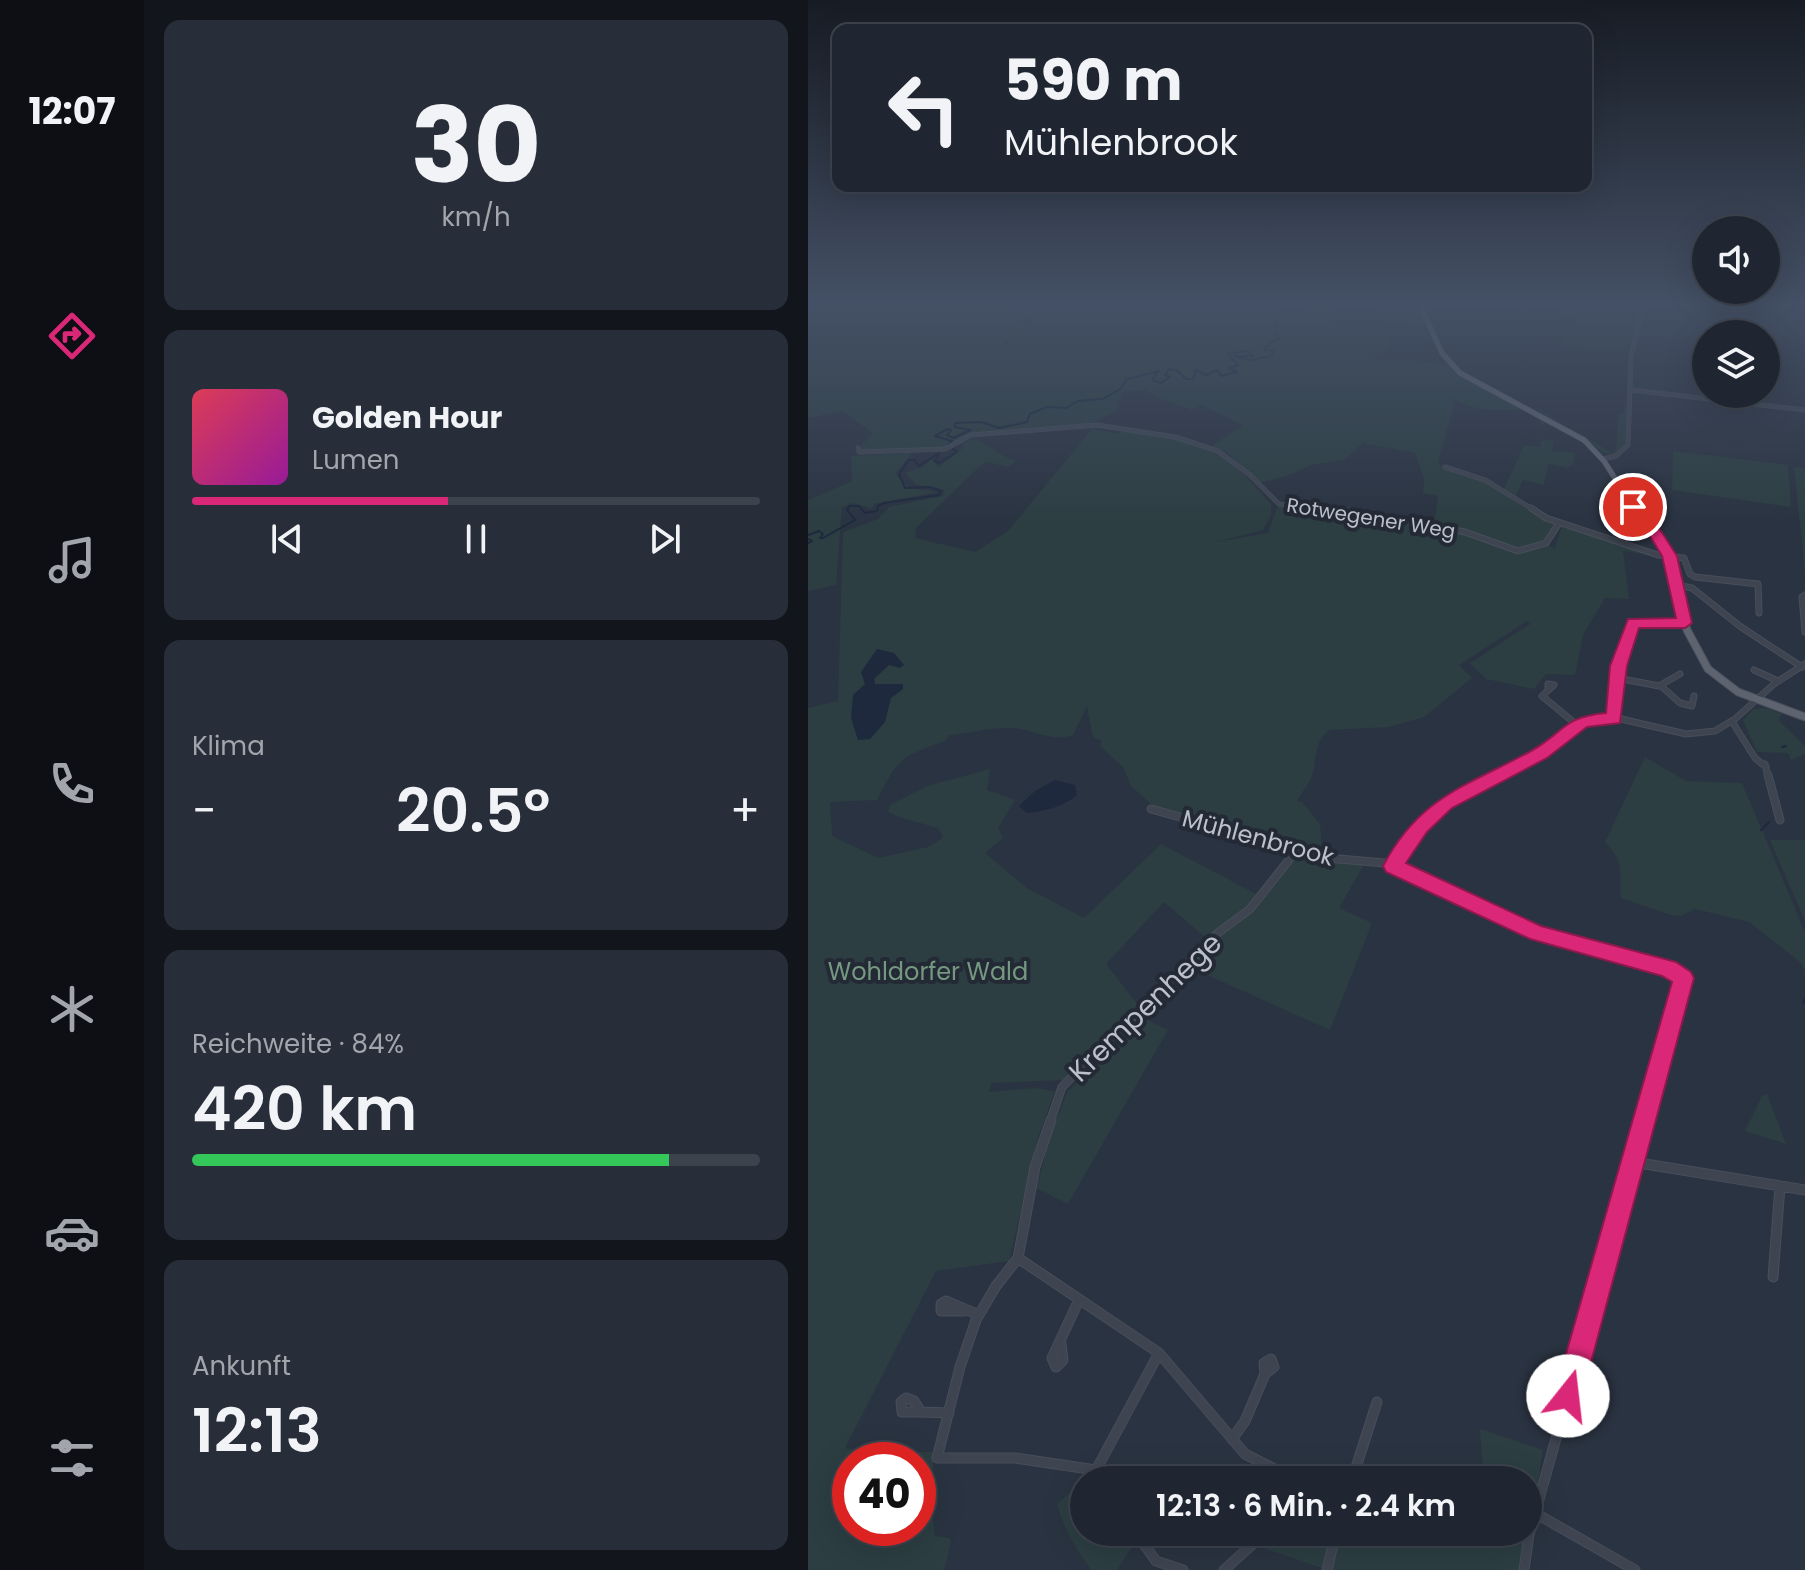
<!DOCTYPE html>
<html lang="de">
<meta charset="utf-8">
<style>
body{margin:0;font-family:Poppins,sans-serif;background:#282e39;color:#f1f3f6;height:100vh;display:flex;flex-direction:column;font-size:30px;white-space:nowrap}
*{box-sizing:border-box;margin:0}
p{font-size:26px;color:#a2a5ab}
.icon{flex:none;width:44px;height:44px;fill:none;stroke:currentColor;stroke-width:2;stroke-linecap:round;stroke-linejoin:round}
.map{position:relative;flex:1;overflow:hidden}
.panel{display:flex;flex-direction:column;gap:20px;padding:20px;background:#12151b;width:664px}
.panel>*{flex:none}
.guide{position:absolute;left:24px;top:24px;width:760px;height:168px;border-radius:16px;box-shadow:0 8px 32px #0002,0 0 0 2px #3d434d;background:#202631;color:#f1f3f6;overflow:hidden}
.fabs{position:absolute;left:884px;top:216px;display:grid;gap:16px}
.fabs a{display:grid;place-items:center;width:88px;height:88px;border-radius:50%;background:#202631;box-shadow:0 8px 32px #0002,0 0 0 2px #3d434d;font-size:40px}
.speed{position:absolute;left:24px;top:1442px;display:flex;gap:16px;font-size:40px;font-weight:700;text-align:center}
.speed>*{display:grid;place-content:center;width:104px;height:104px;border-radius:50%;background:#202631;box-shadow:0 8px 32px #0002,0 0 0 2px #3d434d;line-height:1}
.speed .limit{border:12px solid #d22;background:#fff;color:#111}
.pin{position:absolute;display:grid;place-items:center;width:68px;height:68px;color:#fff;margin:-34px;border:4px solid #fff;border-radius:50%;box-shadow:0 2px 8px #0007}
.me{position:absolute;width:88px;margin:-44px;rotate:16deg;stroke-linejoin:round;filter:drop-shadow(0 0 6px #0008)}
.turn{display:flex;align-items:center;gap:28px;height:168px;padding:0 40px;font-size:36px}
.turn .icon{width:104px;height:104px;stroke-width:2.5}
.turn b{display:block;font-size:56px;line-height:68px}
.big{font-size:60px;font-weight:600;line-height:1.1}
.panel .card{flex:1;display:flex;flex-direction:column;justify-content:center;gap:12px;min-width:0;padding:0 28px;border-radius:16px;background:#282e39}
.panel .dial{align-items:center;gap:0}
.dial b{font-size:104px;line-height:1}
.song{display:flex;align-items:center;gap:24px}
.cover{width:96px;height:96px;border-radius:12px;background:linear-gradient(135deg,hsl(350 70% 55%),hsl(300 70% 35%))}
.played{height:8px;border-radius:4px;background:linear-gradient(90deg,#db2777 45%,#3d434d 45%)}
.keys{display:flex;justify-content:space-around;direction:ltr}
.heat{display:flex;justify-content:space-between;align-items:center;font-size:44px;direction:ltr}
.charge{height:12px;border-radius:6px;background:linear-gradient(90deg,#34c759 84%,#3d434d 0)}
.trip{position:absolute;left:262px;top:1466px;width:472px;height:80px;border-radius:40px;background:#202631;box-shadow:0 8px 32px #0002,0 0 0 2px #3d434d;font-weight:600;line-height:80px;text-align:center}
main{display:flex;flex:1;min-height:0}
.dock{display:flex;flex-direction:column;width:144px;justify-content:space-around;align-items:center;background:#0d0f14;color:#a2a5ab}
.dock .icon{width:56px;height:56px}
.dock .current{color:#db2777}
.dock b{font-size:36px;color:#f1f3f6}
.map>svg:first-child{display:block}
</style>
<main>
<nav class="dock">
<b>12:07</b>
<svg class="icon current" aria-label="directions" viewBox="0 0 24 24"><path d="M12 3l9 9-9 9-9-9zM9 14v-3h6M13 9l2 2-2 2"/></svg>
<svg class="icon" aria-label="music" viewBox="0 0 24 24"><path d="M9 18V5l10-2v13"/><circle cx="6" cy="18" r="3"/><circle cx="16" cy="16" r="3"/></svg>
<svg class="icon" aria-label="phone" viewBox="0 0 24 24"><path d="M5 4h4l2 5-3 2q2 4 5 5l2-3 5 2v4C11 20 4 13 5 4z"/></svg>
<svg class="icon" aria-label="climate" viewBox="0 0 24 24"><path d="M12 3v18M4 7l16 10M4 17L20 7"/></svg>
<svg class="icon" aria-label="car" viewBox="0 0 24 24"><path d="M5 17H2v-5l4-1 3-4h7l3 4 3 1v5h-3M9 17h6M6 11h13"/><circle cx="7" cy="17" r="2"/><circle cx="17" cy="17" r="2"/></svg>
<svg class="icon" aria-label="filters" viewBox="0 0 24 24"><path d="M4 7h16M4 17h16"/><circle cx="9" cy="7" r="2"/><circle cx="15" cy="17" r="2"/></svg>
</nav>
<section class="panel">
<div class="card dial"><b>30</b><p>km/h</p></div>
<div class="card">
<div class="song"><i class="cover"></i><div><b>Golden Hour</b><p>Lumen</p></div></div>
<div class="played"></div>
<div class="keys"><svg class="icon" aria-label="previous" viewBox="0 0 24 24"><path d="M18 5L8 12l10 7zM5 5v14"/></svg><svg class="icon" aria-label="pause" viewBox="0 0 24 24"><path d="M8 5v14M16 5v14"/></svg><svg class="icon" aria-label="next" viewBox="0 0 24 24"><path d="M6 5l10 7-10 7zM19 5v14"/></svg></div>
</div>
<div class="card"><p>Klima</p>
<div class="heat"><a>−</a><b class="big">20.5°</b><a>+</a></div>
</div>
<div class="card"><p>Reichweite · 84%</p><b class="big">420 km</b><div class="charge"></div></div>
<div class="card"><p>Ankunft</p><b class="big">12:13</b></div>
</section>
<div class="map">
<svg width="997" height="1570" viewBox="0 0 997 1570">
<rect width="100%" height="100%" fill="#2a3341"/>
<!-- green -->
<path fill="#2c3e42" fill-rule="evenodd" d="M0,305H528L525,326L579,338L577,351L568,355L567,359L638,363L660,380L739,420L734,426C726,403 694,412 675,409C664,408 653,402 644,398L646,404L630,462L633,466L676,480L730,517L746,523L737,541L712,550L626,525L630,496L615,493L616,479L607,453L555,443L536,460L504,465L479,476L451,483L419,452L404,446L435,425L393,405L384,410L346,397L348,395L336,390L314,392L312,400L309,401V410L285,423L161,435L135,448L52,451L51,448L65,433L35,411L0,418Z
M529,305H587L588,309L610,311L617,327L576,323L575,309Z
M758,305H833L821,347L789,350L753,344L767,320L754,315Z
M818,399V441L815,450L806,454L795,453L771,433L730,411L734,408V411L804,453L808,451L811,414H815Z
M284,429L311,434L314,430C344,435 380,438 407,452C427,462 448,488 463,504V515L455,530L408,542L460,533L470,505L494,506L667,536L708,552H718L738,545L747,548L754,525L838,554L815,551L821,599L797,598L775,635L767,675L738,674L726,689L678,679L662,663L722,624L719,621L651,665L664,678L616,717L581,727L522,730C505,741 510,761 503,778C500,786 493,793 489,801L494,802L512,824L514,850L510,854L557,863L531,908L564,923L522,1030L379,966L405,944L356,902L298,964L330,1005L256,1080L183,1083L181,1092L228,1088L247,1091L230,1138L201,1261L128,1271L37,1448L70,1452H126L123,1500L127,1536L142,1538L143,1542L136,1570H0V708L30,701L35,532L70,519L81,507L135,496L136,490L109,485L97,473L115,467L123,459L131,467L157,446L154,444L165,439C182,444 191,456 208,461L200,467L179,462L172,466L108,528L107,538L167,552L200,531ZM279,706L285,737L294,741L292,746L315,767L323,786L347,808L495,854L482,860L454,897L353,844L276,918L219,888L177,853L195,838L190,828L207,800L179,790L182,769L119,786L82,805L80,812C96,821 115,822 131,829L135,838L120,847L70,858L24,836L22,802L69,800C91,756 94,757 139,740L141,735C162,733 184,727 204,728C226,729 242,743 265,735ZM42,1460H110V1528H42Z
M734,439L746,441L744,451L767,453L765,464L760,468L740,464L736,485L715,480L707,498L695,491L716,445L732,447Z
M865,451L980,465L983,507L864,490Z
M104,453L87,474L102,488L129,492L66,504L64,509L45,503L34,507L28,585L0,591V500L44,481L43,456Z
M986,467L997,468V572Z
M957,708L974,714L970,720L997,746V754L983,760L980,753L949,752L935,720L945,709Z
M837,757L878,781L934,783L997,932V971L992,962L941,922L887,909L872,916L863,915L813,898C810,871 819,865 797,842Z
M962,840H997V921Z
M329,1015L360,1030L260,1204L229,1188L241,1140L259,1092L297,1055Z
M959,1094L978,1144L937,1131L954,1096Z
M672,1429L735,1450L721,1535L711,1570H519L444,1544L458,1532H720V1480H676Z
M276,1480V1532H327L330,1537L309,1570H283C268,1549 256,1529 249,1504Z"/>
<!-- water -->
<path fill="#1e293e" d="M69,649L86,653L96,665L92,668L81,665L66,679L67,684H95V689L83,698L77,722L62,739L50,740L43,718L45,695L57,684L53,672Z
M247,780L267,785L269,795C255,807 237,811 219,813L211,806L227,791Z"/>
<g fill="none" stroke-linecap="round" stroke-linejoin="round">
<!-- stream -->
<path stroke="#1e293e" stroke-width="2" d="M515,305H520
M218,324L235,305
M197,341L200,343
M0,535L11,531L15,534L12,538H15L47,520L39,510L41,506H51L57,513L69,511L70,506L76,503L131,495L133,491L122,487L97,488L91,474L101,460H106L111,466L131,453L127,461L131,463L149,452L140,445L144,441L127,436L140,429L143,430L139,435L145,438L163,430L147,427V423L173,422L191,428L219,422L222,414L239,407L258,408L270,401L295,399L312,389L319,379L351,371L344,380L353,383L362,377L357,375L361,369L370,371L378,379H385L388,370L398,375L409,370L413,376L429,372L421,368L430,365L420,354L439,351L446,356H426L442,360L463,356L466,351L456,350L462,342L472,338L467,336L470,325L466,319L469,313L498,309L502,305
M0,539L4,541L0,543
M974,747L978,746
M953,830L961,822
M995,1003L997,999"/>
<!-- minor-far3 casing -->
<g stroke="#484e5a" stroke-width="5">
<path id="minor-far3" d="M823,390L997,410
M50,448L51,452L137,449L163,435L289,425L367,437L410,451L442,475L471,504L535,510
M795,459L808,456L820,445L823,356L835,305
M637,467L677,480L726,510"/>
</g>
<!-- minor-far2 casing -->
<g stroke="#484e5a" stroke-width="7">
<path id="minor-far2" d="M524,508L657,532L710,551L738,543L751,523
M723,508L738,518L850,555L876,558L882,574L887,577L950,584L951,613
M868,585L884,588L933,627L994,667
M997,595L994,597L997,632
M946,670L970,681
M809,678L851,686L872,674
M853,686L872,703L884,706L886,696
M740,688V684L746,685L734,696L769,725
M806,719L810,666L824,624L877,623
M925,723L947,758L958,767
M957,764L960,777
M689,777L731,754L771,723L786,718L813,719L878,734L907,731L927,719L966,684L997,664"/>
</g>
<!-- minor-far1 casing -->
<g stroke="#484e5a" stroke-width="9">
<path id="minor-far1" d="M960,775L972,820
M343,809L519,858L577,863L729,933L860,969L874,976L875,983L836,1122
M585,866C616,818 643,800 693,775
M242,1122L254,1087L411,932L442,909L488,851"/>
</g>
<!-- minor casing -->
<g stroke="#484e5a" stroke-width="11">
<path id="minor" d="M243,1120L227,1167L210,1258L188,1286L168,1320L152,1367L129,1458H207L288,1470L294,1480
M825,1162L997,1190
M210,1258L351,1353L437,1454L488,1480
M965,1277L972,1186
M156,1311H133V1304L138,1301L171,1315
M253,1344L255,1360L248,1367L244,1358L271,1300
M463,1359L466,1367L457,1374L456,1363Z
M98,1398L106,1401L113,1412H94L93,1402Z
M113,1412L141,1413
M424,1439L437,1421L457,1374
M288,1470L351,1353
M544,1480L569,1402
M727,1513L827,1570
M327,1532L348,1561L375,1570
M703,1532L721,1535
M416,1570L458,1532
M519,1570L528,1532
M716,1570L721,1535L837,1120"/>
</g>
<!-- major-far1 casing -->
<g stroke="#484e5a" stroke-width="6">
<path id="major-far1" d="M612,305L634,353L652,373L776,440L796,461L827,510"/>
</g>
<!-- major casing -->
<g stroke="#484e5a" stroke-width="9">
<path id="major" d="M826,508L859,552L879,630L900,669L930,692L997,717"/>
</g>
<!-- minor-far3 -->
<use href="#minor-far3" stroke="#3e4551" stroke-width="4"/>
<!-- minor-far2 -->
<use href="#minor-far2" stroke="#3e4551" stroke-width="5"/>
<!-- minor-far1 -->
<use href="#minor-far1" stroke="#3e4551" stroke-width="7"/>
<!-- minor -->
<use href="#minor" stroke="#3e4551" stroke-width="9"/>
<!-- major-far1 -->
<use href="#major-far1" stroke="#5d6470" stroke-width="5"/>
<!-- major -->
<use href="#major" stroke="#5d6470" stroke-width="7"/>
</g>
<!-- sky -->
<linearGradient id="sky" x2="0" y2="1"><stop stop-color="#171c24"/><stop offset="0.58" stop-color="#445065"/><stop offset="1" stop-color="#445065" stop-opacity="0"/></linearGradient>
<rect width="997" height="524" fill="url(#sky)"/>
<!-- route -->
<path fill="#db2777" stroke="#8e194d" stroke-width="2" d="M825,502L829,504L853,531L869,556L884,623L877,628H831L819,666L812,723L779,727L739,758L644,808L619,832L598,863L733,926L868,962L883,972L886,978L774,1396L770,1405L760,1409L750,1405L746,1396L864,982L854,976L722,939L578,872L575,866C612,796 659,786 723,751C757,732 754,717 798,713L802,666L820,619L868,618L854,556L842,536L818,507Z"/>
<g text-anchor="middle" stroke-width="8" stroke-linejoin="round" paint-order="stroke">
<!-- far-street labels -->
<g font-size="20" fill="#bbc0cb" stroke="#232a36">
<text transform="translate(563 518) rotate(9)" y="7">Rotwegener Weg</text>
</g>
<!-- street labels -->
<g font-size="24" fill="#bbc0cb" stroke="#232a36">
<text transform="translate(450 838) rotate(15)" y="8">Mühlenbrook</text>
</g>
<!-- park labels -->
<g font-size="24" fill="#759980" stroke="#232a36">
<text x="120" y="980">Wohldorfer Wald</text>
</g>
<!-- near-street labels -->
<g font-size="28" fill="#bbc0cb" stroke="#232a36">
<text transform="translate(337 1007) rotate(-44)" y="10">Krempenhege</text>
</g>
</g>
</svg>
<div class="fabs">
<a><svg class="icon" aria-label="sound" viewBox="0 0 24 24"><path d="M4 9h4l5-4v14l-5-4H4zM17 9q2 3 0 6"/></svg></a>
<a><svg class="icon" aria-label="layers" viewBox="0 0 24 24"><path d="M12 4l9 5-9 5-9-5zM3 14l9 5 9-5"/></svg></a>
</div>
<div class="speed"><div class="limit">40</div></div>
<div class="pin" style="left:825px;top:507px;background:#d93025"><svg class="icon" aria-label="arrive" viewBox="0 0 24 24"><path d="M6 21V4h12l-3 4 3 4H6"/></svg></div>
<svg class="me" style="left:760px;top:1396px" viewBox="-20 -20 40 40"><circle r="19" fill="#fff"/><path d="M0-13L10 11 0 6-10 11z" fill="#db2777"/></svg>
<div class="trip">12:13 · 6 Min. · 2.4 km</div>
<div class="guide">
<div class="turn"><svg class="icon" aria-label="left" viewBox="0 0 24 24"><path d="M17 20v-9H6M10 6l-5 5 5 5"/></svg><div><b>590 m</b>Mühlenbrook</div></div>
</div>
</div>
</main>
